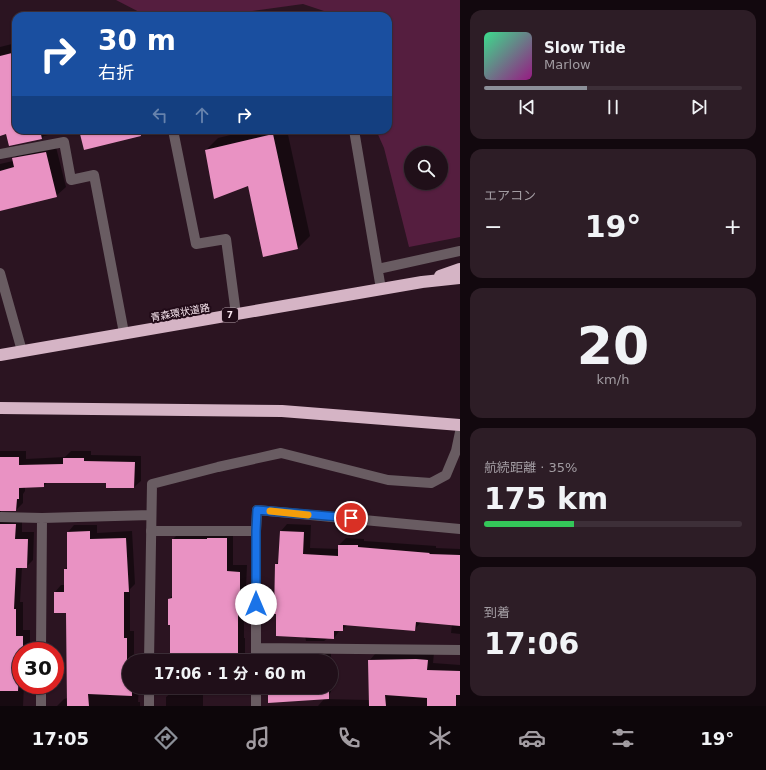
<!DOCTYPE html>
<html lang="ja">
<meta charset="utf-8">
<style>
body{margin:0;font-family:"DejaVu Sans","Noto Sans JP",sans-serif;background:#2d1d26;color:#f1f3f6;height:100vh;display:flex;flex-direction:column;font-size:15px;white-space:nowrap}
*{box-sizing:border-box;margin:0}
p{font-size:13px;color:#a29ca2}
.icon{flex:none;width:22px;height:22px;fill:none;stroke:currentColor;stroke-width:2;stroke-linecap:round;stroke-linejoin:round}
.map{position:relative;flex:1;overflow:hidden}
.panel{display:flex;flex-direction:column;gap:10px;padding:10px;background:#12080e;width:306px}
.panel>*{flex:none}
.guide{position:absolute;left:12px;top:12px;width:380px;height:122px;border-radius:12px;box-shadow:0 1px 3px #0004,0 0 0 1px #3d2f38;background:#1a4fa0;color:#fff;overflow:hidden}
.fabs{position:absolute;left:404px;top:146px;display:grid;gap:8px}
.fabs a{display:grid;place-items:center;width:44px;height:44px;border-radius:50%;background:#200f19;box-shadow:0 1px 3px #0004,0 0 0 1px #3d2f38;font-size:20px}
.speed{position:absolute;left:12px;top:642px;display:flex;gap:8px;font-size:20px;font-weight:700;text-align:center}
.speed>*{display:grid;place-content:center;width:52px;height:52px;border-radius:50%;background:#200f19;box-shadow:0 1px 3px #0004,0 0 0 1px #3d2f38;line-height:1}
.speed .limit{border:6px solid #d22;background:#fff;color:#111}
.pin{position:absolute;display:grid;place-items:center;width:34px;height:34px;color:#fff;margin:-17px;border:2px solid #fff;border-radius:50%;box-shadow:0 1px 4px #0007}
.me{position:absolute;width:44px;margin:-22px;rotate:0deg;stroke-linejoin:round;filter:drop-shadow(0 0 3px #0008)}
.turn{display:flex;align-items:center;gap:14px;height:84px;padding:0 20px;font-size:18px}
.turn .icon{width:52px;height:52px;stroke-width:2.5}
.turn b{display:block;font-size:28px;line-height:34px}
.lanes{display:flex;align-items:center;height:38px;padding:0 20px;background:#0003;justify-content:center;gap:20px;direction:ltr}
.lanes .off{opacity:.35}
.big{font-size:30px;font-weight:700;line-height:1.1}
.panel .widget{flex:1;display:flex;flex-direction:column;justify-content:center;gap:6px;min-width:0;padding:0 14px;border-radius:12px;background:#2d1d26}
.panel .dial{align-items:center;gap:0}
.dial b{font-size:52px;line-height:1}
.song{display:flex;align-items:center;gap:12px}
.cover{width:48px;height:48px;border-radius:6px;background:linear-gradient(135deg,hsl(150 70% 55%),hsl(310 70% 35%))}
.played{height:4px;border-radius:2px;background:linear-gradient(90deg,#8c9099 40%,#3d2f38 40%)}
.keys{display:flex;justify-content:space-around;direction:ltr}
.heat{display:flex;justify-content:space-between;align-items:center;font-size:22px;direction:ltr}
.charge{height:6px;border-radius:3px;background:linear-gradient(90deg,#34c759 35%,#3d2f38 0)}
.trip{position:absolute;left:122px;top:654px;width:216px;height:40px;border-radius:20px;background:#200f19;box-shadow:0 1px 3px #0004,0 0 0 1px #3d2f38;font-weight:700;line-height:40px;text-align:center}
.tabs{display:flex;height:64px;justify-content:space-around;align-items:center;background:#0d060a;color:#a29ca2}
.tabs .icon{width:28px;height:28px}
.tabs .active{color:#8c9099}
.tabs b{font-size:18px;color:#f1f3f6}
main{display:flex;flex:1;min-height:0}
.map>svg:first-child{display:block}
</style>
<main>
<div class="map">
<svg width="460" height="706" viewBox="0 0 460 706">
<rect width="100%" height="100%" fill="#2b1421"/>
<!-- green -->
<path fill="#551e3f" fill-rule="evenodd" d="M116,0H460V237L409,247L384,148L376,130H388V16H339L303,4L215,16H147ZM411,153H441V183H411Z"/>
<!-- shadow -->
<path fill="#0007" d="M16,43V130H70L44,136L42,138L10,145L7,133L0,135V47Z
M251,130H287L310,236L298,248L264,256L248,185L206,150L218,138Z
M55,143L66,187L56,196L0,210V164L13,161V159L23,149Z
M0,451H26V459L65,457L71,451H91V455L141,456V481L134,487L107,482H48L43,486L25,487V491L23,494V503L16,510H1V513L22,517V532H34L33,560L26,567H22L20,602H23V630H30V650L28,651H21V685H24L23,706H0Z
M287,524L311,525L310,548L339,549V545L346,538L364,539V541L436,546V548L460,549V634L451,633L452,624L421,622L414,630L348,624L342,630H340L334,638H328L324,641H306L305,636L276,564L279,561L281,531Z
M74,525H97V533L132,531L135,584L130,589V631H134V654H139V661H129V687H139L138,702H140V706H57L64,699L68,698L67,612L55,592L61,585H65V569L68,566V532Z
M233,531V565H247L246,588L244,589V638H245V661H247H171V624L169,599L173,595V539L180,532Z
M313,649H331V692L325,699L269,687H331V661H307L306,655Z
M434,653L433,663L460,665V706H318L324,699L369,700L370,699L369,661L375,654Z
M171,687H203V706H166V697L172,692Z"/>
<!-- building -->
<path fill="#e992c3" d="M16,52V130H40L42,139L9,146L6,134L0,136V56Z
M79,130H140L141,136L84,150Z
M273,134L298,249L263,257L248,186L214,199L205,150Z
M46,152L57,197L0,211V171L14,167L12,158Z
M0,457H19V465L63,464V458H84V461L135,462L134,488H106V483H44V487L19,488V499H17L16,511H0Z
M0,524H16L15,539H28L27,568H16L14,609H16V636H23V651H21V658H20L18,691H0Z
M90,531V539L126,538L129,592H124V638H127V660H133L129,661V687H132V696L88,694L89,706H67L66,613H54V592H64V569H67V532Z
M280,531L304,532L303,554L338,556V545H358V547L430,553L429,554L460,555V626L416,622L415,631L343,625V631H334V639L276,636V614H274L275,564H278Z
M207,538H227V571L240,572V595H238V654H230V661H170V625H168V599L172,598V539H207Z
M416,659L428,660L427,670L460,671V695H456V706H427V698L385,695L386,706H369L368,660Z
M268,687H329V699L268,703Z"/>
<g fill="none" stroke-linecap="round" stroke-linejoin="round">
<!-- lane -->
<path stroke="#695c62" stroke-width="10" d="M173,130L196,244L226,239L236,314
M354,130L381,289
M0,154L64,142L71,180L94,175L124,333
M378,269L460,251
M0,273L22,351
M151,531H256"/>
<!-- street -->
<path stroke="#695c62" stroke-width="10" d="M0,517L42,518L151,515
M256,648L460,650
M41,651L42,518
M149,661L152,484L218,467L281,453L388,480L431,483L446,475L456,451L460,432
M256,661V531L257,510L460,529
M256,687V706
M41,706V685
M149,706V687"/>
<!-- highway -->
<path stroke="#d5b4c5" stroke-width="12" d="M440,276L460,269
M0,355L422,282L460,278
M0,408L282,411L460,425"/>
</g>
<g fill="none" stroke-linecap="round" stroke-linejoin="round">
<!-- route casing -->
<g stroke="#114b97" stroke-width="10">
<path id="route" d="M256,604V531L257,510L351,518"/>
</g>
<!-- route -->
<use href="#route" stroke="#1a73e8" stroke-width="7"/>
<!-- slow -->
<path stroke="#f59e0b" stroke-width="7" d="M270,511L308,515"/>
</g>
<g text-anchor="middle" stroke-width="4" stroke-linejoin="round" paint-order="stroke">
<!-- shield labels -->
<rect fill="#210b18" stroke="#b5a2ac" stroke-width="1" x="222" y="308" width="16" height="14" rx="3"/>
<g font-size="9" font-weight="bold" fill="#f5e3ec">
<text x="230" y="318">7</text>
</g>
<!-- street labels -->
<g font-size="10" fill="#f5e3ec" stroke="#210b18">
<text transform="translate(180 312) rotate(-10)" y="4">青森環状道路</text>
</g>
</g>
</svg>
<div class="fabs">
<a><svg class="icon" aria-label="search" viewBox="0 0 24 24"><circle cx="10" cy="10" r="6"/><path d="M15 15l6 6"/></svg></a>
</div>
<div class="speed"><div class="limit">30</div></div>
<div class="pin" style="left:351px;top:518px;background:#d93025"><svg class="icon" aria-label="arrive" viewBox="0 0 24 24"><path d="M6 21V4h12l-3 4 3 4H6"/></svg></div>
<svg class="me" style="left:256px;top:604px" viewBox="-20 -20 40 40"><circle r="19" fill="#fff"/><path d="M0-13L10 11 0 6-10 11z" fill="#1a73e8"/></svg>
<div class="trip">17:06 · 1 分 · 60 m</div>
<div class="guide">
<div class="turn"><svg class="icon" aria-label="right" viewBox="0 0 24 24"><path d="M7 20v-9h11M14 6l5 5-5 5"/></svg><div><b>30 m</b>右折</div></div>
<div class="lanes"><svg class="icon off" aria-label="left" viewBox="0 0 24 24"><path d="M17 20v-9H6M10 6l-5 5 5 5"/></svg><svg class="icon off" aria-label="ahead" viewBox="0 0 24 24"><path d="M12 20V5M6 11l6-6 6 6"/></svg><svg class="icon" aria-label="right" viewBox="0 0 24 24"><path d="M7 20v-9h11M14 6l5 5-5 5"/></svg></div>
</div>
</div>
<section class="panel">
<div class="widget">
<div class="song"><i class="cover"></i><div><b>Slow Tide</b><p>Marlow</p></div></div>
<div class="played"></div>
<div class="keys"><svg class="icon" aria-label="previous" viewBox="0 0 24 24"><path d="M18 5L8 12l10 7zM5 5v14"/></svg><svg class="icon" aria-label="pause" viewBox="0 0 24 24"><path d="M8 5v14M16 5v14"/></svg><svg class="icon" aria-label="next" viewBox="0 0 24 24"><path d="M6 5l10 7-10 7zM19 5v14"/></svg></div>
</div>
<div class="widget"><p>エアコン</p>
<div class="heat"><a>−</a><b class="big">19°</b><a>+</a></div>
</div>
<div class="widget dial"><b>20</b><p>km/h</p></div>
<div class="widget"><p>航続距離 · 35%</p><b class="big">175 km</b><div class="charge"></div></div>
<div class="widget"><p>到着</p><b class="big">17:06</b></div>
</section>
</main>
<nav class="tabs">
<b>17:05</b>
<svg class="icon active" aria-label="directions" viewBox="0 0 24 24"><path d="M12 3l9 9-9 9-9-9zM9 14v-3h6M13 9l2 2-2 2"/></svg>
<svg class="icon" aria-label="music" viewBox="0 0 24 24"><path d="M9 18V5l10-2v13"/><circle cx="6" cy="18" r="3"/><circle cx="16" cy="16" r="3"/></svg>
<svg class="icon" aria-label="phone" viewBox="0 0 24 24"><path d="M5 4h4l2 5-3 2q2 4 5 5l2-3 5 2v4C11 20 4 13 5 4z"/></svg>
<svg class="icon" aria-label="climate" viewBox="0 0 24 24"><path d="M12 3v18M4 7l16 10M4 17L20 7"/></svg>
<svg class="icon" aria-label="car" viewBox="0 0 24 24"><path d="M5 17H2v-5l4-1 3-4h7l3 4 3 1v5h-3M9 17h6M6 11h13"/><circle cx="7" cy="17" r="2"/><circle cx="17" cy="17" r="2"/></svg>
<svg class="icon" aria-label="filters" viewBox="0 0 24 24"><path d="M4 7h16M4 17h16"/><circle cx="9" cy="7" r="2"/><circle cx="15" cy="17" r="2"/></svg>
<b>19°</b>
</nav>
